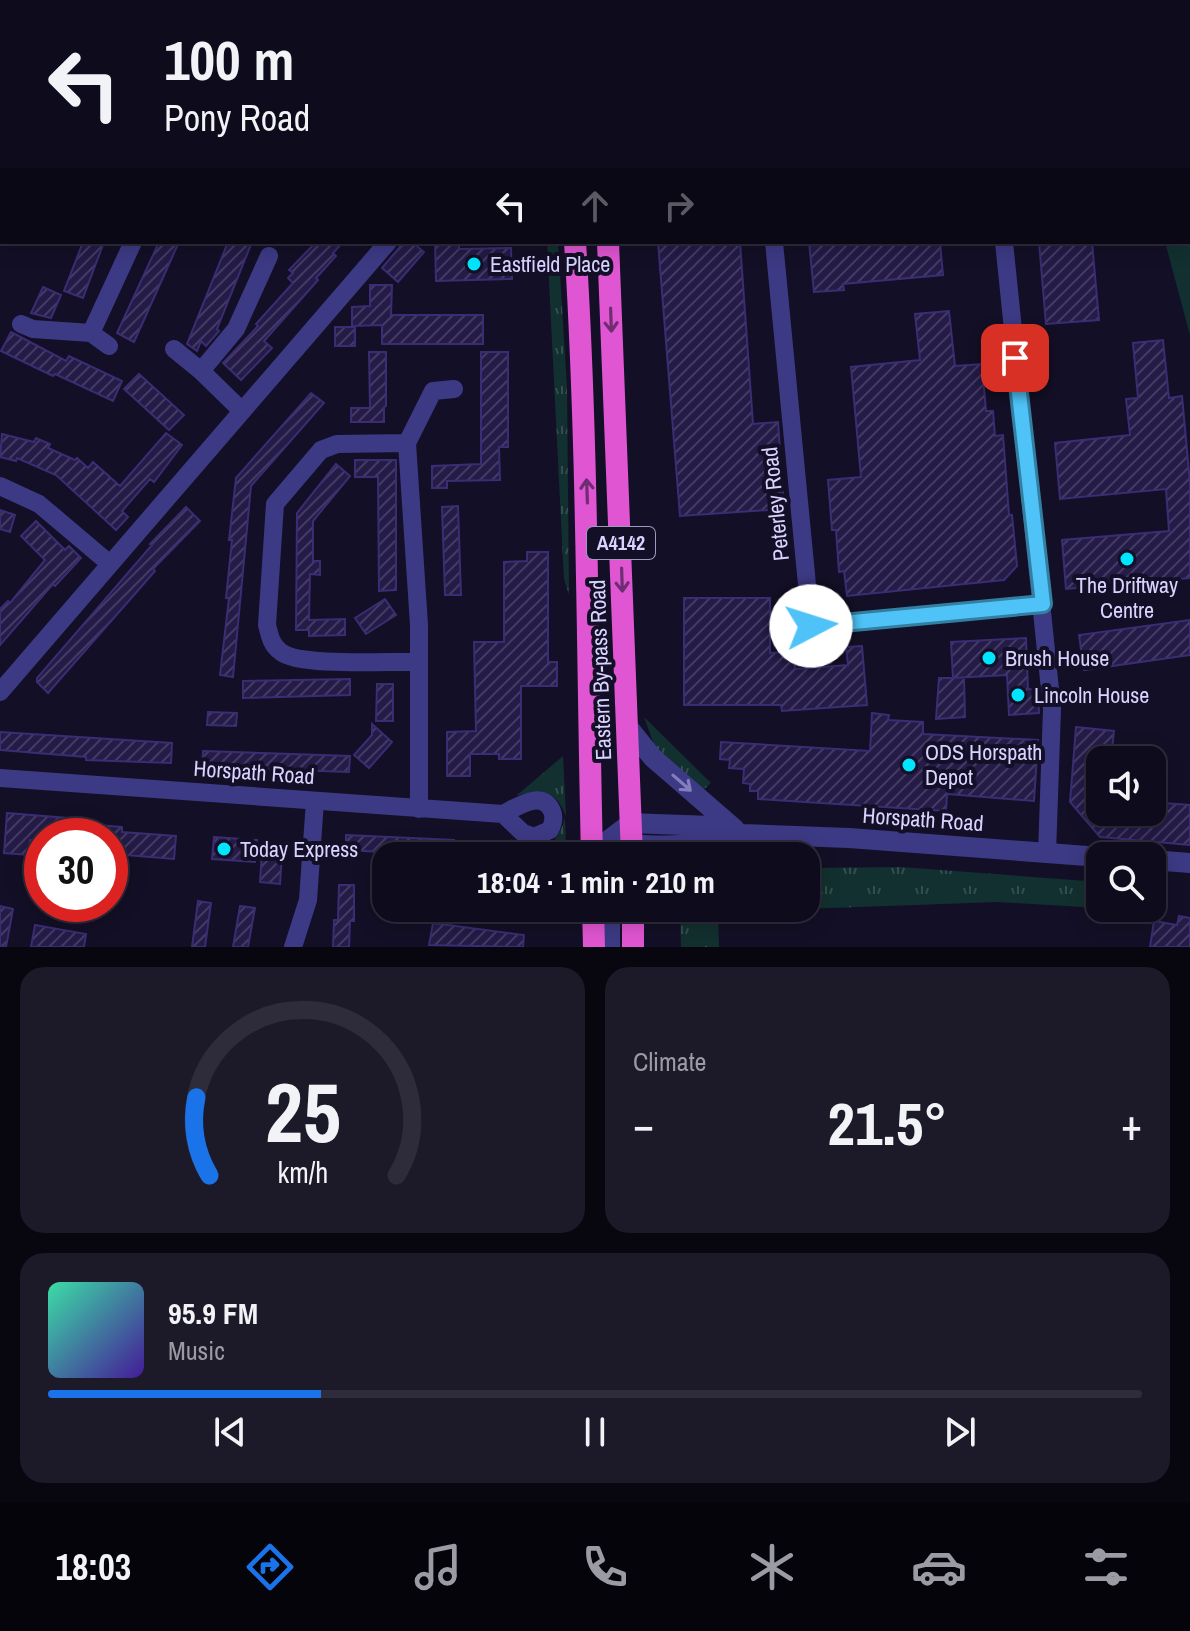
<!DOCTYPE html>
<meta charset="utf-8">
<style>
body{margin:0;font-family:"Archivo Narrow",sans-serif;background:#1c1929;color:#f1f3f6;height:100vh;display:flex;flex-direction:column;font-size:30px;white-space:nowrap}
*{box-sizing:border-box;margin:0}
p{font-size:26px;color:#9b9ba3}
.icon{flex:none;width:44px;height:44px;fill:none;stroke:currentColor;stroke-width:2;stroke-linecap:round;stroke-linejoin:round}
.map{position:relative;height:947px;overflow:hidden}
.panel{display:flex;flex-direction:column;gap:20px;padding:20px;background:#08060f;flex:1}
.panel>*{flex:none}
.top-card{position:absolute;left:0px;top:0px;width:1190px;height:244px;box-shadow:0 4px 20px #0003,0 0 0 2px #2e2b3b;background:#0e0b1c;color:#f1f3f6;overflow:hidden}
.controls{position:absolute;left:1086px;top:746px;display:grid;gap:16px}
.controls a{display:grid;place-items:center;width:80px;height:80px;border-radius:16px;background:#0e0b1c;box-shadow:0 4px 20px #0003,0 0 0 2px #2e2b3b;font-size:40px}
.speed{position:absolute;left:24px;top:818px;display:flex;gap:16px;font-size:40px;font-weight:700;text-align:center}
.speed>*{display:grid;place-content:center;width:104px;height:104px;border-radius:50%;background:#0e0b1c;box-shadow:0 4px 20px #0003,0 0 0 2px #2e2b3b;line-height:1}
.speed .limit{border:12px solid #d22;background:#fff;color:#111}
.pin{position:absolute;display:grid;place-items:center;width:68px;height:68px;color:#fff;margin:-34px;border-radius:16px;box-shadow:0 4px 12px #0006}
.me{position:absolute;width:88px;margin:-44px;rotate:85deg;stroke-linejoin:round;filter:drop-shadow(0 0 6px #0008)}
.turn{display:flex;align-items:center;gap:28px;height:168px;padding:0 32px;font-size:36px}
.turn .icon{width:104px;height:104px;stroke-width:2.5}
.turn b{display:block;font-size:56px;line-height:68px}
.lanes{display:flex;align-items:center;height:76px;padding:0 32px;background:#0003;justify-content:center;gap:40px;direction:ltr}
.lanes .off{opacity:.35}
.big{font-size:60px;font-weight:800;line-height:1.1}
.panel .tile{flex:1;display:flex;flex-direction:column;justify-content:center;gap:12px;min-width:0;padding:0 28px;border-radius:24px;background:#1c1929}
.panel .dial{align-items:center;gap:0}
.dial svg{height:208px;overflow:visible;fill:none;stroke:#2e2b3b;stroke-width:7;stroke-linecap:round;text-anchor:middle}
.dial text{fill:#f1f3f6;stroke:none}
.song{display:flex;align-items:center;gap:24px}
.cover{width:96px;height:96px;border-radius:12px;background:linear-gradient(135deg,hsl(160 70% 55%),hsl(260 70% 35%))}
.played{height:8px;border-radius:4px;background:linear-gradient(90deg,#1a73e8 25%,#2e2b3b 25%)}
.keys{display:flex;justify-content:space-around;direction:ltr}
.heat{display:flex;justify-content:space-between;align-items:center;font-size:44px;direction:ltr}
.panel .tiles{flex:1;display:grid;gap:20px;grid-template-columns:1fr 1fr}
.tile:last-child{grid-column:span 2}
.trip{position:absolute;left:372px;top:842px;width:448px;height:80px;border-radius:24px;background:#0e0b1c;box-shadow:0 4px 20px #0003,0 0 0 2px #2e2b3b;font-weight:800;line-height:80px;text-align:center}
.tabs{display:flex;height:128px;justify-content:space-around;align-items:center;background:#06040b;color:#9b9ba3}
.tabs .icon{width:56px;height:56px}
.tabs .on{color:#1a73e8}
.tabs b{font-size:36px;color:#f1f3f6}
.map>svg:first-child{display:block}
</style>
<div class="map">
<svg width="1190" height="947" viewBox="0 0 1190 947">
<defs>
<pattern id="grass-tufts" width="24" height="20" patternUnits="userSpaceOnUse" patternTransform="scale(2)"><rect width="24" height="20" fill="#12302f"/><path d="M3 7l-1-3M5 7V3M7 7l1-3M15 17l-1-3M17 17v-4M19 17l1-3" fill="none" stroke="#344d4e"/></pattern>
<pattern id="garden-furrows" width="10" height="10" patternUnits="userSpaceOnUse" patternTransform="scale(2)"><rect width="10" height="10" fill="#12302f"/><path d="M-1 1l2-2M0 10L10 0M9 11l2-2" fill="none" stroke="#344d4e"/></pattern>
<pattern id="building-hatch" width="6" height="6" patternUnits="userSpaceOnUse" patternTransform="scale(2)"><rect width="6" height="6" fill="#241b47"/><path d="M-1 1l2-2M0 6l6-6M5 7l2-2" fill="none" stroke="#433b63"/></pattern>
</defs>
<rect width="100%" height="100%" fill="#130f26"/>
<!-- grass -->
<path fill="url(#grass-tufts)" d="M547,242H558L567,387L569,595L564,579Z
M644,717L711,783L701,792L656,750Z
M563,756L566,816C555,788 539,789 516,796Z
M565,817L566,856H526L510,839C515,840 521,845 527,847C549,855 561,835 565,817Z
M901,867L1100,882V908L997,902L718,912L719,947H681L680,908H806V868Z"/>
<!-- park -->
<path fill="#12302f" d="M1068,0H1190V335L1165,242H1188V2Z"/>
<!-- garden -->
<path fill="url(#garden-furrows)" d="M770,0H993L970,2Z"/>
<!-- building -->
<path fill="url(#building-hatch)" stroke="#3b2d73" stroke-width="2" d="M83,242H104L83,298L64,291Z
M159,242H179L134,342L117,333Z
M228,242H252L217,329L219,331L206,346L201,341L197,351L187,344Z
M316,242H343L333,253L336,256L316,278L318,280L264,341L272,348L241,380L223,363L258,326L256,324L293,283L288,278L293,273L289,270Z
M404,242H412L424,252L398,282L382,268Z
M435,242H459V249L511,248L512,279L436,281Z
M658,242H740L753,424L778,422L784,509L680,516Z
M809,242H940L943,275L843,284L844,290L814,292Z
M1039,242H1092L1099,320L1046,324Z
M370,285H392L391,315H483V344H382V325L352,326V307L370,306Z
M43,287L61,295L51,318L31,313Z
M949,311L955,366L982,364L986,411H993L995,436L1003,435L1009,515H1012L1017,566L1004,580L847,596L844,571L839,572L836,530H832L828,480L861,477L851,367L920,360L915,314Z
M335,327H355V346H335Z
M11,332L66,361L69,356L122,381L113,401L55,374L53,376L1,351Z
M1163,340L1169,398L1182,396L1190,483V578L1066,589L1062,540L1169,531L1166,489L1060,499L1055,443L1130,435L1126,399L1138,398L1133,343Z
M369,352H386V406L384,407V422H351V408H370Z
M481,352H508V447H499L500,480L447,481V488H432V466L481,464Z
M139,374L184,415L169,430L124,389Z
M311,393L324,403L251,486L233,677L220,675L229,598H226L232,540H229L236,478Z
M166,433L182,445L154,482L150,479L122,511L128,517L116,530L56,475L17,458L16,461L0,457L2,434L34,442L36,438L50,444L48,448L75,460L77,458L88,468L93,462L120,486Z
M355,460H396V590L379,591L378,477H355Z
M336,464L350,476L313,521V561H320V575L310,574L309,620L345,619V635L309,636V630H296L297,513Z
M458,506L461,595H445L442,507Z
M186,507L200,521L153,569L155,571L48,693L37,682V678L152,545L150,544Z
M0,510L15,515L10,532L0,529Z
M36,521L65,550L69,546L81,558L55,586L53,584L0,645V609L8,601L10,603L45,560L21,536Z
M527,552H548V662H557V686H521V759H499V754H470V776H447V732L476,731L474,642H504V562L527,561Z
M684,598H770V653L794,651L795,669L848,665L846,647L862,646L867,705L782,711L781,705H684Z
M385,599L396,615L366,634L355,618Z
M1190,620V655L1084,670L1079,635Z
M1026,638L1028,689L1038,690L1039,713L1009,715L1007,675L953,678L951,642Z
M939,678H964L965,717L936,719Z
M350,679V695L243,698V681Z
M377,684H393V721H376Z
M208,712L237,713L236,726L207,725Z
M872,713L889,715L888,720L923,722V734L1038,740L1034,801L947,794L946,811L758,799V791H750V784L743,783L744,769L729,768L730,760L720,759L721,742L870,751Z
M372,724L392,742L369,768L354,755L372,735Z
M1076,727L1114,731L1111,760H1100V812H1152V802L1190,805V845L1100,837L1070,802Z
M0,732L172,743L171,763L86,760V757L0,750Z
M203,751L350,756L349,772L202,767Z
M7,813L68,818V823L122,827V832L176,836L174,859L114,854V850L110,849V836H42V841L30,840L29,855L4,853Z
M346,835L454,840L453,856L346,850Z
M214,837L257,840L255,862L212,859Z
M262,852L282,854L280,884L260,882Z
M339,885H354V921H350L349,947H333L334,920H338Z
M198,901L211,903L205,947H192Z
M0,906L13,909L6,947L0,946Z
M240,906L255,908L248,947H233Z
M1179,916L1190,918V947H1150L1154,921L1177,925Z
M433,923L524,935L523,947L429,945Z
M35,925L86,934L84,947H31Z"/>
<g fill="none" stroke-linecap="round" stroke-linejoin="round">
<!-- minor -->
<path stroke="#3d3a85" stroke-width="18" d="M0,211L2,210
M774,242L811,626L1043,604
M1004,242L1052,709L1047,854
M21,324L33,329L91,333L109,346
M91,333L133,242
M174,349L201,371L241,410
M201,371L236,329L269,256
M407,443L337,444L321,450L275,504L267,625C270,636 271,645 281,652C299,667 391,661 418,662
M0,486L39,504L110,564
M0,692L388,242
M0,778L503,814C517,807 542,789 552,811C555,818 553,824 550,830L534,837L523,833L503,814
M419,809V625L407,443L433,391L454,389
M293,947L308,900L315,801"/>
<!-- tertiary -->
<path stroke="#3d3a85" stroke-width="20" d="M628,727L653,758L735,829
M616,840C652,851 706,844 742,834
M610,856V839L631,823L655,824L713,826L742,834L849,838L1100,857
M1152,860L1190,863
M610,908V947"/>
<!-- trunk -->
<path stroke="#e055d1" stroke-width="22" d="M556,0V2
M594,0V2
M575,242C588,447 587,651 592,856
M608,242L632,856
M593,908L594,947
M633,908V947"/>
</g>
<!-- one-way arrows -->
<defs><path id="oneway-shaft" d="M-6 0H5M1.5-3L5.5 0L1.5 3" fill="none" stroke-width="1.6" stroke-linecap="round" stroke-linejoin="round" transform="scale(2)"/></defs>
<g stroke="#6f2e73">
<use href="#oneway-shaft" transform="translate(611 320) rotate(88)"/>
<use href="#oneway-shaft" transform="translate(587 491) rotate(-92)"/>
<use href="#oneway-shaft" transform="translate(622 580) rotate(88)"/>
</g>
<use stroke="#837fbc" href="#oneway-shaft" transform="translate(682 783) rotate(41)"/>
<g fill="none" stroke-linecap="round" stroke-linejoin="round">
<!-- route casing -->
<g stroke="#337fa1" stroke-width="20">
<path id="route" d="M811,626L1043,604L1015,358"/>
</g>
<!-- route -->
<use href="#route" stroke="#4fc3f7" stroke-width="14"/>
</g>
<!-- markers -->
<g fill="#00e5ff" stroke="#130f26" stroke-width="3">
<circle cx="474" cy="264" r="8"/>
<circle cx="1127" cy="559" r="8"/>
<circle cx="989" cy="658" r="8"/>
<circle cx="1018" cy="695" r="8"/>
<circle cx="909" cy="765" r="8"/>
<circle cx="224" cy="849" r="8"/>
</g>
<g text-anchor="middle" stroke-width="8" stroke-linejoin="round" paint-order="stroke">
<!-- shield labels -->
<rect fill="#130f26" stroke="#9e99be" stroke-width="2" x="587" y="527" width="68" height="32" rx="6"/>
<g font-size="20" font-weight="bold" fill="#d9d4ff">
<text x="621" y="550">A4142</text>
</g>
<!-- poi labels -->
<g font-size="22" fill="#d9d4ff" stroke="#130f26" text-anchor="start">
<text x="490" y="272">Eastfield Place</text>
<text x="1127" y="593" text-anchor="middle">The Driftway<tspan x="1127" dy="25">Centre</tspan></text>
<text x="1005" y="666">Brush House</text>
<text x="1034" y="703">Lincoln House</text>
<text x="925" y="760">ODS Horspath<tspan x="925" dy="25">Depot</tspan></text>
<text x="240" y="857">Today Express</text>
</g>
<!-- street labels -->
<g font-size="22" fill="#d9d4ff" stroke="#130f26">
<text transform="translate(775 504) rotate(-96)" y="8">Peterley Road</text>
<text transform="translate(600 670) rotate(-92)" y="8">Eastern By-pass Road</text>
<text transform="translate(254 772) rotate(4)" y="8">Horspath Road</text>
<text transform="translate(923 819) rotate(4)" y="8">Horspath Road</text>
</g>
</g>
</svg>
<div class="controls">
<a><svg class="icon" aria-label="sound" viewBox="0 0 24 24"><path d="M4 9h4l5-4v14l-5-4H4zM17 9q2 3 0 6"/></svg></a>
<a><svg class="icon" aria-label="search" viewBox="0 0 24 24"><circle cx="10" cy="10" r="6"/><path d="M15 15l6 6"/></svg></a>
</div>
<div class="speed"><div class="limit">30</div></div>
<div class="pin" style="left:1015px;top:358px;background:#d93025"><svg class="icon" aria-label="arrive" viewBox="0 0 24 24"><path d="M6 21V4h12l-3 4 3 4H6"/></svg></div>
<svg class="me" style="left:811px;top:626px" viewBox="-20 -20 40 40"><circle r="19" fill="#fff"/><path d="M0-13L10 11 0 6-10 11z" fill="#4fc3f7"/></svg>
<div class="trip">18:04 · 1 min · 210 m</div>
<div class="top-card">
<div class="turn"><svg class="icon" aria-label="left" viewBox="0 0 24 24"><path d="M17 20v-9H6M10 6l-5 5 5 5"/></svg><div><b>100 m</b>Pony Road</div></div>
<div class="lanes"><svg class="icon" aria-label="left" viewBox="0 0 24 24"><path d="M17 20v-9H6M10 6l-5 5 5 5"/></svg><svg class="icon off" aria-label="ahead" viewBox="0 0 24 24"><path d="M12 20V5M6 11l6-6 6 6"/></svg><svg class="icon off" aria-label="right" viewBox="0 0 24 24"><path d="M7 20v-9h11M14 6l5 5-5 5"/></svg></div>
</div>
</div>
<section class="panel">
<div class="tiles">
<div class="tile dial"><svg viewBox="0 0 100 80">
<path d="M14 69A42 42 0 1 1 86 69"/>
<path d="M14 69A42 42 0 0 1 9 39" stroke="#1a73e8"/>
<text x="50" y="56" font-size="32" font-weight="700">25</text>
<text x="50" y="72" font-size="11">km/h</text>
</svg></div>
<div class="tile"><p>Climate</p>
<div class="heat"><a>−</a><b class="big">21.5°</b><a>+</a></div>
</div>
<div class="tile">
<div class="song"><i class="cover"></i><div><b>95.9 FM</b><p>Music</p></div></div>
<div class="played"></div>
<div class="keys"><svg class="icon" aria-label="previous" viewBox="0 0 24 24"><path d="M18 5L8 12l10 7zM5 5v14"/></svg><svg class="icon" aria-label="pause" viewBox="0 0 24 24"><path d="M8 5v14M16 5v14"/></svg><svg class="icon" aria-label="next" viewBox="0 0 24 24"><path d="M6 5l10 7-10 7zM19 5v14"/></svg></div>
</div>
</div>
</section>
<nav class="tabs">
<b>18:03</b>
<svg class="icon on" aria-label="directions" viewBox="0 0 24 24"><path d="M12 3l9 9-9 9-9-9zM9 14v-3h6M13 9l2 2-2 2"/></svg>
<svg class="icon" aria-label="music" viewBox="0 0 24 24"><path d="M9 18V5l10-2v13"/><circle cx="6" cy="18" r="3"/><circle cx="16" cy="16" r="3"/></svg>
<svg class="icon" aria-label="phone" viewBox="0 0 24 24"><path d="M5 4h4l2 5-3 2q2 4 5 5l2-3 5 2v4C11 20 4 13 5 4z"/></svg>
<svg class="icon" aria-label="climate" viewBox="0 0 24 24"><path d="M12 3v18M4 7l16 10M4 17L20 7"/></svg>
<svg class="icon" aria-label="car" viewBox="0 0 24 24"><path d="M5 17H2v-5l4-1 3-4h7l3 4 3 1v5h-3M9 17h6M6 11h13"/><circle cx="7" cy="17" r="2"/><circle cx="17" cy="17" r="2"/></svg>
<svg class="icon" aria-label="filters" viewBox="0 0 24 24"><path d="M4 7h16M4 17h16"/><circle cx="9" cy="7" r="2"/><circle cx="15" cy="17" r="2"/></svg>
</nav>
